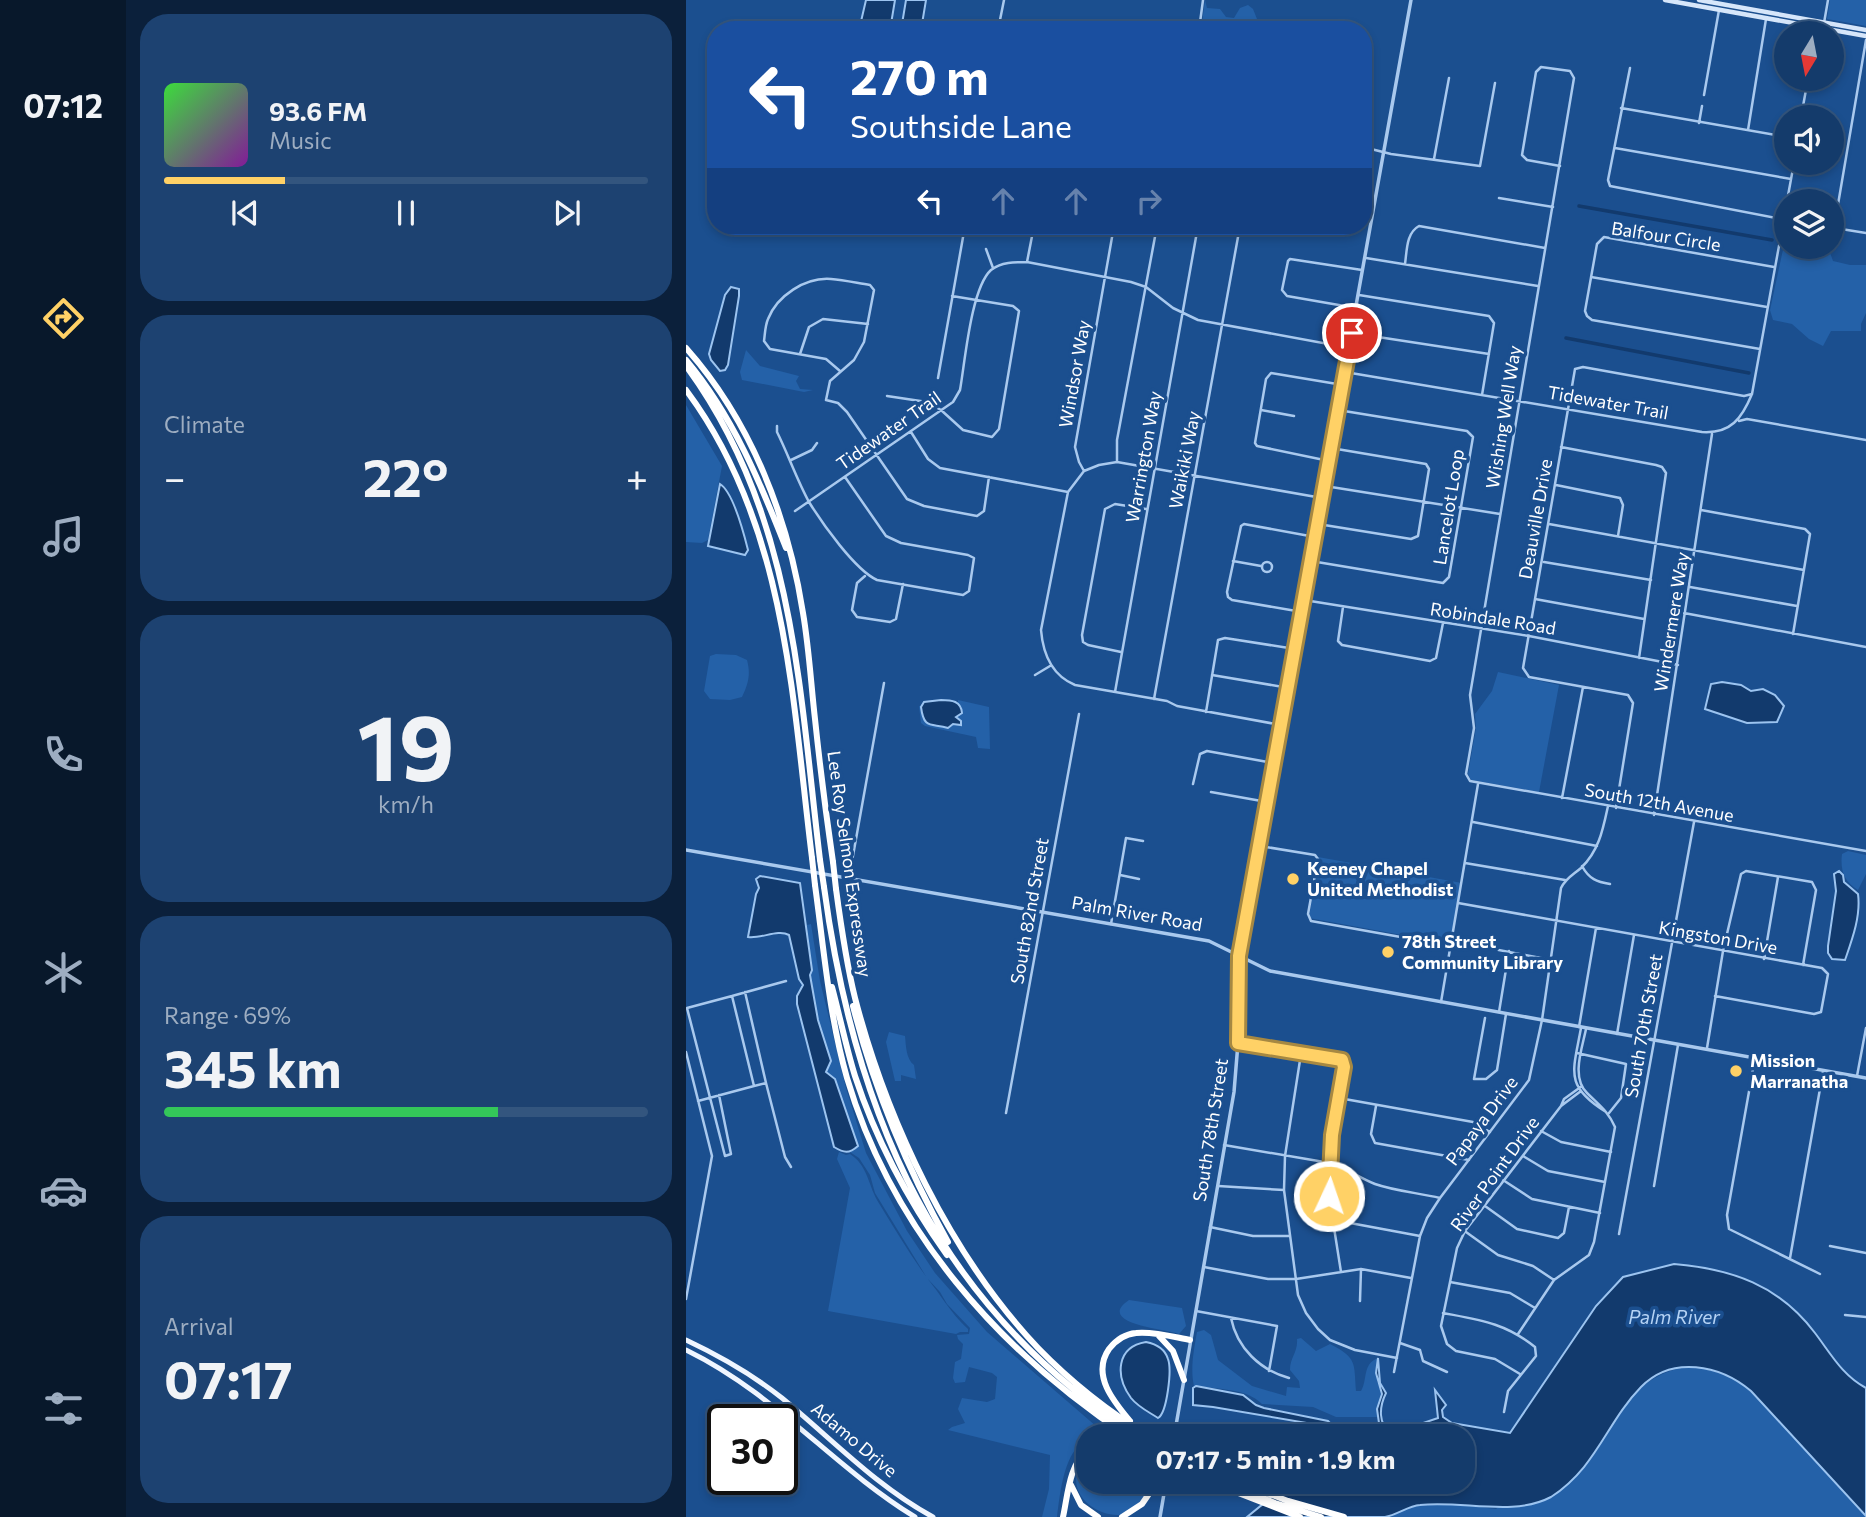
<!DOCTYPE html>
<meta charset="utf-8">
<style>
body{margin:0;font-family:Commissioner,sans-serif;background:#1d4271;color:#f1f3f6;height:100vh;display:flex;flex-direction:column;font-size:26px;white-space:nowrap}
*{box-sizing:border-box;margin:0}
p{font-size:23px;color:#9dadc1}
.icon{flex:none;width:38px;height:38px;fill:none;stroke:currentColor;stroke-width:2;stroke-linecap:round;stroke-linejoin:round}
.map{position:relative;flex:1;overflow:hidden}
.details{display:flex;flex-direction:column;gap:14px;padding:14px;background:#0b203b;width:560px}
.details>*{flex:none}
.hud{position:absolute;left:21px;top:21px;width:665px;height:214px;border-radius:28px;box-shadow:0 4px 10px #0003,0 0 0 2px #33557e;background:#1a4fa0;color:#fff;overflow:hidden}
.needle{width:46px;rotate:190deg}
.tools{position:absolute;left:1088px;top:21px;display:grid;gap:14px}
.tools a{display:grid;place-items:center;width:70px;height:70px;border-radius:50%;background:#143b6b;box-shadow:0 4px 10px #0003,0 0 0 2px #33557e;font-size:35px}
.speed{position:absolute;left:21px;top:1404px;display:flex;gap:14px;font-size:35px;font-weight:700;text-align:center}
.speed>*{display:grid;place-content:center;width:91px;height:91px;border-radius:50%;background:#143b6b;box-shadow:0 4px 10px #0003,0 0 0 2px #33557e;line-height:1}
.speed .limit{border:4px solid #111;border-radius:10px;background:#fff;color:#111}
.pin{position:absolute;display:grid;place-items:center;width:60px;height:60px;color:#fff;margin:-30px;border:4px solid #fff;border-radius:50%;box-shadow:0 2px 7px #0007}
.me{position:absolute;width:77px;margin:-38px;rotate:3deg;stroke-linejoin:round;filter:drop-shadow(0 0 5px #0008)}
.turn{display:flex;align-items:center;gap:24px;height:147px;padding:0 28px;font-size:32px}
.turn .icon{width:91px;height:91px;stroke-width:2.5}
.turn b{display:block;font-size:49px;line-height:60px}
.lanes{display:flex;align-items:center;height:66px;padding:0 28px;background:#0003;justify-content:center;gap:35px;direction:ltr}
.lanes .off{opacity:.35}
.big{font-size:52px;font-weight:700;line-height:1.1}
.details .widget{flex:1;display:flex;flex-direction:column;justify-content:center;gap:10px;min-width:0;padding:0 24px;border-radius:28px;background:#1d4271}
.details .dial{align-items:center;gap:0}
.dial b{font-size:91px;line-height:1}
.song{display:flex;align-items:center;gap:21px}
.cover{width:84px;height:84px;border-radius:10px;background:linear-gradient(135deg,hsl(120 70% 55%),hsl(290 70% 35%))}
.played{height:7px;border-radius:4px;background:linear-gradient(90deg,#ffd166 25%,#33557e 25%)}
.keys{display:flex;justify-content:space-around;direction:ltr}
.heat{display:flex;justify-content:space-between;align-items:center;font-size:38px;direction:ltr}
.charge{height:10px;border-radius:5px;background:linear-gradient(90deg,#34c759 69%,#33557e 0)}
.trip{position:absolute;left:390px;top:1424px;width:399px;height:70px;border-radius:28px;background:#143b6b;box-shadow:0 4px 10px #0003,0 0 0 2px #33557e;font-weight:700;line-height:70px;text-align:center}
main{display:flex;flex:1;min-height:0}
.tab-bar{display:flex;flex-direction:column;width:126px;justify-content:space-around;align-items:center;background:#08182b;color:#9dadc1}
.tab-bar .icon{width:49px;height:49px}
.tab-bar .current{color:#ffd166}
.tab-bar b{font-size:32px;color:#f1f3f6}
.map>svg:first-child{display:block}
</style>
<main>
<nav class="tab-bar">
<b>07:12</b>
<svg class="icon current" aria-label="directions" viewBox="0 0 24 24"><path d="M12 3l9 9-9 9-9-9zM9 14v-3h6M13 9l2 2-2 2"/></svg>
<svg class="icon" aria-label="music" viewBox="0 0 24 24"><path d="M9 18V5l10-2v13"/><circle cx="6" cy="18" r="3"/><circle cx="16" cy="16" r="3"/></svg>
<svg class="icon" aria-label="phone" viewBox="0 0 24 24"><path d="M5 4h4l2 5-3 2q2 4 5 5l2-3 5 2v4C11 20 4 13 5 4z"/></svg>
<svg class="icon" aria-label="climate" viewBox="0 0 24 24"><path d="M12 3v18M4 7l16 10M4 17L20 7"/></svg>
<svg class="icon" aria-label="car" viewBox="0 0 24 24"><path d="M5 17H2v-5l4-1 3-4h7l3 4 3 1v5h-3M9 17h6M6 11h13"/><circle cx="7" cy="17" r="2"/><circle cx="17" cy="17" r="2"/></svg>
<svg class="icon" aria-label="filters" viewBox="0 0 24 24"><path d="M4 7h16M4 17h16"/><circle cx="9" cy="7" r="2"/><circle cx="15" cy="17" r="2"/></svg>
</nav>
<section class="details">
<div class="widget">
<div class="song"><i class="cover"></i><div><b>93.6 FM</b><p>Music</p></div></div>
<div class="played"></div>
<div class="keys"><svg class="icon" aria-label="previous" viewBox="0 0 24 24"><path d="M18 5L8 12l10 7zM5 5v14"/></svg><svg class="icon" aria-label="pause" viewBox="0 0 24 24"><path d="M8 5v14M16 5v14"/></svg><svg class="icon" aria-label="next" viewBox="0 0 24 24"><path d="M6 5l10 7-10 7zM19 5v14"/></svg></div>
</div>
<div class="widget"><p>Climate</p>
<div class="heat"><a>−</a><b class="big">22°</b><a>+</a></div>
</div>
<div class="widget dial"><b>19</b><p>km/h</p></div>
<div class="widget"><p>Range · 69%</p><b class="big">345 km</b><div class="charge"></div></div>
<div class="widget"><p>Arrival</p><b class="big">07:17</b></div>
</section>
<div class="map">
<svg width="1180" height="1517" viewBox="0 0 1180 1517">
<rect width="100%" height="100%" fill="#1b4f8f"/>
<!-- green -->
<path fill="#2461a8" d="M519,0L521,8L534,9L540,17L548,18L554,8L562,5L567,9L571,19L615,24L616,30H515Z
M1144,0H1180V26L1141,19Z
M1101,231V247H1142L1147,261L1164,265H1180V313L1175,324V331H1145L1137,346L1123,339L1106,324L1087,320L1084,310Z
M60,350L74,366L113,376L110,381L114,389L127,390L118,392L56,380L54,372Z
M0,405L36,466L22,540L16,543L0,542Z
M30,654L50,655L61,660C65,675 62,684 56,697L44,700L24,699L18,691L24,656Z
M812,672L873,685L853,792L785,780L782,774L790,728L789,714L806,691Z
M272,700L303,707L304,749L292,748L290,737L239,726L235,723L233,706H236V717L244,725L262,728L266,724L275,725L270,717L272,714Z
M1162,851L1180,855V874L1172,890C1158,882 1154,870 1156,854Z
M632,857L776,883L765,944L623,918Z
M125,924L134,981L160,1088L180,1153L221,1231L249,1273L301,1332L411,1427V1436L402,1437V1441C378,1447 374,1495 371,1517H356L363,1489L364,1455L262,1430L266,1427L279,1423L272,1409L276,1398L301,1402L309,1399L311,1377L306,1373L283,1367L279,1382L269,1383L267,1378L269,1362L275,1359L277,1344L272,1339L271,1335L283,1334L284,1328L261,1304L254,1292L241,1278L189,1193L184,1175L173,1158L164,1152L172,1146L149,1079L140,1072L145,1061L132,1020L124,974L126,970L121,925Z
M203,1032L219,1036C220,1046 220,1059 228,1065L230,1079L215,1075V1081H209L200,1042Z
M153,1152L160,1155L164,1154C181,1165 182,1183 191,1200C210,1231 228,1262 251,1291C261,1305 269,1317 282,1329V1332H274L270,1334L142,1311L164,1188L151,1159Z
M443,1300L496,1308L500,1326L493,1334C482,1329 408,1324 443,1300Z
M518,1330L525,1335L532,1360L566,1386L600,1396L601,1387L614,1388L613,1381L604,1370C604,1357 612,1353 611,1339L615,1338L630,1351L644,1344C671,1358 668,1362 670,1391H675C682,1379 676,1364 692,1358L691,1381L696,1394L691,1409V1417H650L627,1407L576,1404C561,1388 529,1389 508,1386C504,1369 508,1349 511,1332Z
M1002,1366C1026,1369 1046,1376 1065,1391L1180,1517H700L732,1505H775L810,1509L946,1397C962,1379 979,1371 1002,1366Z
M402,1453V1482H470C461,1496 451,1509 435,1515C404,1517 372,1485 402,1453Z"/>
<!-- water -->
<path fill="#123a6d" stroke="#9cc4f0" stroke-width="2" d="M180,0H209L204,30H173Z
M220,0H240L235,30H215Z
M45,287L53,289V296L42,365L39,370L34,371L25,360L23,354L39,295Z
M34,484C47,492 58,534 62,550L59,555L22,546Z
M1036,682L1055,685L1065,691L1077,689L1089,695L1098,706L1091,722L1061,723L1019,709L1025,684Z
M255,700C266,700 275,701 276,713L270,717L275,721V725L267,724L262,728C245,723 238,730 235,707L238,702Z
M1153,871L1157,875L1158,882L1172,894C1175,916 1166,940 1159,960L1146,959L1142,953V946L1150,891L1148,874Z
M74,876L114,883L126,970L124,975L132,1020L145,1061L140,1072L149,1079L172,1146C163,1154 158,1153 148,1147L111,1004V996L117,985L113,979L103,935C92,929 75,939 62,937L70,894L73,888L70,879Z
M988,1264C1046,1269 1093,1285 1129,1333C1145,1354 1156,1375 1180,1388V1516L1065,1391C1034,1365 986,1355 955,1387C920,1423 911,1467 865,1497C827,1517 776,1500 734,1505C722,1506 711,1515 699,1517C686,1517 670,1517 657,1517C625,1517 593,1517 561,1517L604,1482H777V1437H684L694,1430L691,1409L696,1394L690,1373L692,1358L694,1383L700,1393C693,1407 692,1424 705,1434L752,1418L749,1390L760,1405L756,1410L757,1417L766,1423L824,1433L910,1306L937,1277Z
M460,1342C470,1344 479,1349 482,1359C486,1370 481,1413 472,1418C463,1412 452,1407 445,1398C429,1376 430,1347 460,1342Z
M510,1386L557,1395L570,1405L578,1408L642,1421L647,1426L644,1427L527,1407L507,1405V1388Z"/>
<g fill="none" stroke-linecap="round" stroke-linejoin="round">
<!-- canal -->
<path stroke="#123a6d" stroke-width="3.5" d="M893,206L1086,240
M880,338L1063,373"/>
<!-- minor -->
<path stroke="#a9c9ee" stroke-width="2.5" d="M1138,23L1142,0
M312,30L318,0
M513,30L517,0
M944,68L922,180L924,186L1101,220
M1018,95L1033,10
M935,108L1101,137
M1115,117L1122,79
M1013,123L1016,106
M1062,130L1080,19
M677,147L705,154L794,166L809,83
M929,148L1105,179
M748,159L763,78
M874,166L841,160L836,155L850,72L855,67L884,71L888,78L784,695L788,728L780,774L784,781L1180,851
M813,198L867,207
M1101,201L1108,163
M1148,228L1180,40
M1149,228L1180,233
M300,249L307,268
M680,258L852,286
M341,262L348,226
M719,264C721,251 720,233 733,226L859,248
M905,277L1081,307
M673,295L803,316L808,323L796,395
M670,308L601,296L596,290L602,261L604,259L676,270
M666,333L803,354
M1074,349L906,320L901,316L899,311L911,244L918,237L1088,267
M114,354L123,327L137,319L182,324
M154,371L140,359L84,349L78,341C79,334 79,326 82,319C91,296 119,277 145,279C158,280 171,283 184,285L188,290L178,342L168,360L144,381L140,400L152,403L161,412L221,499L238,506L291,516L298,511L303,477
M659,372L1016,432C1045,434 1056,418 1066,394L1101,202
M252,378L279,226
M201,396L241,402L255,410L277,430L306,437L313,429L333,311L327,306L266,296
M575,410L608,416
M1053,421L1061,419L1180,440
M91,426V432C102,454 111,480 123,502C136,523 169,570 191,580L277,595L283,591L288,558L282,555L215,543L200,536L159,477
M225,432L242,459L254,468L382,492
M875,447L970,465L976,467L980,473L953,658
M105,460L126,450L131,443
M643,461L571,446L569,443L580,379L585,373L657,385
M431,462V440L471,226
M398,471L393,462L389,447L428,226
M870,485L934,498L937,505L932,536
M639,486L814,514
M1015,510L1119,529L1124,534L1107,634
M109,511L267,402L274,390C279,362 285,288 305,270C315,262 329,262 341,262L445,282L460,287L487,308L512,320L664,348
M632,524L725,539L732,536L743,469L740,464L645,448
M863,524L1118,570
M547,561L575,566
M625,561L757,583L763,577L787,437L781,431L652,410
M858,562L965,580
M576 567a5 5 0 1 1 10 0a5 5 0 1 1-10 0Z
M179,576L171,583L166,610L171,617L204,622L210,619L217,584
M1004,587L1111,606
M849,599L958,619
M618,600L843,636L992,665
M657,607L652,641L656,645L744,661L750,658L757,623
M616,612L546,600L542,597L541,592L555,526L558,524L629,537
M998,613L1180,647
M435,652L402,645L397,642L396,635L419,509L429,504L460,509
M349,675L364,666
M526,675L603,688
M429,692L512,226
M468,699L554,226
M520,712L532,640L539,638L609,649
M595,725L491,706L481,701L389,685C365,675 357,654 355,630L382,492L398,471L413,465L431,462L636,498
M507,784L514,754L521,751L587,763
M525,792L581,802
M876,798L897,687
M930,808L947,703L942,695L843,677L837,668L889,369L897,367L1058,396L1066,394
M968,815L1026,434
M787,822L911,846
M574,846L629,855L632,859L622,914L625,921L765,946
M779,863L879,880
M896,866C903,879 911,882 924,884
M434,875L453,879
M163,878L198,683
M772,903L1136,968L1142,974L1135,1012L1128,1014L1029,996
M425,924L440,838L457,841
M766,941L865,960
M1078,959L1092,877
M59,992L80,1083L68,1086
M46,996L100,981
M755,1002L792,784
M1,1008L39,1156L45,1154L33,1095
M1,1008L46,996L68,1086L12,1101
M813,1012L823,951
M799,1018L788,1079H800L811,1070L820,1014
M893,1027L910,928
M895,1028C887,1072 878,1086 920,1112
M931,1034L948,935
M552,1043L656,1060L658,1067L646,1135L643,1196L655,1272
M1021,1048L1037,951L1055,874L1060,871L1126,882L1130,890L1117,965
M0,1052L26,1156L0,1299
M891,1053L940,1064L935,1098L923,1113
M615,1054L599,1156L598,1190L612,1295L620,1313L632,1329L644,1340L669,1350L711,1358
M1069,1058L1041,1215L1043,1229L1134,1274
M1171,1076L1180,1028
M80,1083L99,1157L105,1167
M653,1098L787,1122L804,1132
M690,1106L685,1134L689,1143L783,1160
M875,1106L895,1091
M320,1113L393,714
M855,1131L875,1142L925,1152
M538,1145L644,1163C661,1168 673,1178 689,1184C709,1191 733,1193 754,1198
M837,1156L862,1171L919,1182
M817,1180L846,1199L914,1213
M532,1186L598,1190
M968,1186L992,1045
M799,1206L831,1229L872,1238L878,1233L883,1207
M648,1220L734,1236
M524,1227L567,1236H603
M780,1232L812,1255L847,1266L868,1280
M933,1234L1008,822
M1144,1246L1180,1253
M1104,1258L1137,1072
M518,1267L582,1279H610L675,1269L725,1278
M764,1282L824,1293L849,1308
M674,1301L675,1269
M510,1311L591,1326L583,1371
M757,1313C794,1320 819,1323 849,1347L850,1356L822,1391L818,1412
M1159,1315L1180,1317
M545,1318C551,1348 574,1370 603,1378
M832,1334L868,1280L903,1255L908,1242L929,1127C922,1111 913,1105 901,1093C885,1077 896,1049 900,1029
M714,1343L734,1350L737,1361L761,1372
M708,1372L734,1236L741,1218L754,1198L843,1080L856,1020L875,888C880,878 887,875 895,868C913,851 917,829 922,806
M834,1374L809,1359L770,1351L761,1344L755,1326L771,1248L779,1231L875,1106L878,1099L896,1086"/>
<!-- tertiary -->
<path stroke="#a9c9ee" stroke-width="3.5" d="M0,850L523,941L584,971L1180,1078
M488,1437L548,1092L552,1043L553,956L725,0
M474,1517L480,1482"/>
<!-- secondary -->
<path stroke="#d6e6fa" stroke-width="4.5" d="M979,0L1180,36
M1013,0L1180,30"/>
<!-- primary -->
<path stroke="#f0f6ff" stroke-width="5" d="M0,1340C34,1356 67,1375 96,1398C146,1439 190,1486 247,1517
M0,1350C90,1394 146,1466 229,1517"/>
<!-- motorway -->
<path stroke="#fff" stroke-width="6" d="M0,348C65,421 102,517 117,613C123,648 125,684 129,719C134,767 140,814 147,862
M0,360C47,416 74,482 100,548
M0,366C108,512 113,687 134,860
M0,390C101,525 106,698 126,858
M129,885C138,950 143,1015 161,1078C206,1230 313,1351 443,1437
M138,887C169,1117 251,1307 453,1437
M150,889C155,926 160,962 169,998C201,1121 264,1255 352,1348C385,1382 423,1412 464,1437
M146,987C154,1017 160,1047 169,1076C190,1140 222,1200 261,1255
M167,1006C188,1089 221,1168 262,1242
M473,1336L487,1351L498,1380
M444,1421C428,1402 405,1375 423,1349C430,1340 439,1334 450,1333C467,1331 488,1337 504,1340
M524,1482L614,1517
M538,1482L589,1503L635,1517
M552,1482L602,1501L658,1517
M385,1485L395,1505L412,1517
M377,1517C382,1494 383,1465 402,1449
M436,1517L456,1504L471,1482"/>
<!-- motorway-bridge -->
<path stroke="#fff" stroke-width="6" d="M126,858L129,885
M134,860L138,887
M147,862L150,889"/>
</g>
<g fill="none" stroke-linecap="round" stroke-linejoin="round">
<!-- route casing -->
<g stroke="#a68842" stroke-width="18">
<path id="route" d="M643,1196L646,1135L658,1067L656,1060L552,1043L553,956L666,333"/>
</g>
<!-- route -->
<use href="#route" stroke="#ffd166" stroke-width="12"/>
</g>
<!-- markers -->
<g fill="#ffd166" stroke="#1b4f8f" stroke-width="2.5">
<circle cx="607" cy="879" r="7"/>
<circle cx="702" cy="952" r="7"/>
<circle cx="1050" cy="1071" r="7"/>
</g>
<g text-anchor="middle" stroke-width="7" stroke-linejoin="round" paint-order="stroke">
<!-- street labels -->
<g font-size="18" fill="#fff" stroke="#1b4f8f">
<text transform="translate(980 237) rotate(9)" y="6">Balfour Circle</text>
<text transform="translate(389 374) rotate(-80)" y="6">Windsor Way</text>
<text transform="translate(922 403) rotate(10)" y="6">Tidewater Trail</text>
<text transform="translate(818 417) rotate(-81)" y="6">Wishing Well Way</text>
<text transform="translate(203 431) rotate(-35)" y="6">Tidewater Trail</text>
<text transform="translate(458 457) rotate(-80)" y="6">Warrington Way</text>
<text transform="translate(499 460) rotate(-79)" y="6">Waikiki Way</text>
<text transform="translate(763 507) rotate(-81)" y="6">Lancelot Loop</text>
<text transform="translate(850 519) rotate(-80)" y="6">Deauville Drive</text>
<text transform="translate(807 619) rotate(9)" y="6">Robindale Road</text>
<text transform="translate(986 622) rotate(-81)" y="6">Windermere Way</text>
<text transform="translate(973 803) rotate(10)" y="6">South 12th Avenue</text>
<text transform="translate(163 864) rotate(82)" y="6">Lee Roy Selmon Expressway</text>
<text transform="translate(344 911) rotate(-80)" y="6">South 82nd Street</text>
<text transform="translate(451 914) rotate(10)" y="6">Palm River Road</text>
<text transform="translate(1032 938) rotate(10)" y="6">Kingston Drive</text>
<text transform="translate(958 1026) rotate(-80)" y="6">South 70th Street</text>
<text transform="translate(796 1121) rotate(-53)" y="6">Papaya Drive</text>
<text transform="translate(525 1130) rotate(-81)" y="6">South 78th Street</text>
<text transform="translate(809 1174) rotate(-54)" y="6">River Point Drive</text>
<text transform="translate(168 1440) rotate(40)" y="6">Adamo Drive</text>
</g>
<!-- poi labels -->
<g font-size="18" font-weight="bold" fill="#fff" stroke="#1b4f8f" text-anchor="start">
<text x="621" y="875">Keeney Chapel<tspan x="621" dy="21">United Methodist</tspan></text>
<text x="716" y="948">78th Street<tspan x="716" dy="21">Community Library</tspan></text>
<text x="1064" y="1067">Mission<tspan x="1064" dy="21">Marranatha</tspan></text>
</g>
<!-- water labels -->
<g font-size="19" font-style="italic" fill="#b5d3f5" stroke="#1b4f8f">
<text x="988" y="1324">Palm River</text>
</g>
</g>
</svg>
<div class="tools">
<a><svg class="needle" viewBox="-14 -14 28 28"><path d="M0-13l5 13h-10z" fill="#e53935"/><path d="M0 13l5-13h-10z" fill="#9dadc1"/></svg></a>
<a><svg class="icon" aria-label="sound" viewBox="0 0 24 24"><path d="M4 9h4l5-4v14l-5-4H4zM17 9q2 3 0 6"/></svg></a>
<a><svg class="icon" aria-label="layers" viewBox="0 0 24 24"><path d="M12 4l9 5-9 5-9-5zM3 14l9 5 9-5"/></svg></a>
</div>
<div class="speed"><div class="limit">30</div></div>
<div class="pin" style="left:666px;top:333px;background:#d93025"><svg class="icon" aria-label="arrive" viewBox="0 0 24 24"><path d="M6 21V4h12l-3 4 3 4H6"/></svg></div>
<svg class="me" style="left:643px;top:1196px" viewBox="-20 -20 40 40"><circle r="17" fill="#ffd166" stroke="#fff" stroke-width="3"/><path d="M0-11L8 9 0 5-8 9z" fill="#fff"/></svg>
<div class="trip">07:17 · 5 min · 1.9 km</div>
<div class="hud">
<div class="turn"><svg class="icon" aria-label="left" viewBox="0 0 24 24"><path d="M17 20v-9H6M10 6l-5 5 5 5"/></svg><div><b>270 m</b>Southside Lane</div></div>
<div class="lanes"><svg class="icon" aria-label="left" viewBox="0 0 24 24"><path d="M17 20v-9H6M10 6l-5 5 5 5"/></svg><svg class="icon off" aria-label="ahead" viewBox="0 0 24 24"><path d="M12 20V5M6 11l6-6 6 6"/></svg><svg class="icon off" aria-label="ahead" viewBox="0 0 24 24"><path d="M12 20V5M6 11l6-6 6 6"/></svg><svg class="icon off" aria-label="right" viewBox="0 0 24 24"><path d="M7 20v-9h11M14 6l5 5-5 5"/></svg></div>
</div>
</div>
</main>
